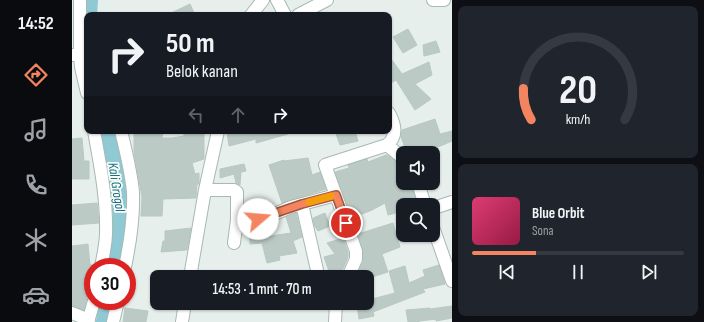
<!DOCTYPE html>
<html lang="id">
<meta charset="utf-8">
<style>
body{margin:0;font-family:"Sofia Sans Condensed",sans-serif;background:#20242c;color:#f1f3f6;height:100vh;display:flex;flex-direction:column;font-size:15px;white-space:nowrap}
*{box-sizing:border-box;margin:0}
p{font-size:13px;color:#9ea1a6}
.icon{flex:none;width:22px;height:22px;fill:none;stroke:currentColor;stroke-width:2;stroke-linecap:round;stroke-linejoin:round}
.map{position:relative;flex:1;overflow:hidden}
.details{display:flex;flex-direction:column;gap:6px;padding:6px;background:#0d0f14;width:252px}
.details>*{flex:none}
.hud{position:absolute;left:12px;top:12px;width:308px;height:122px;border-radius:8px;box-shadow:0 1px 3px #0004;background:#171b24;color:#f1f3f6;overflow:hidden}
.fabs{position:absolute;left:324px;top:146px;display:grid;gap:8px}
.fabs a{display:grid;place-items:center;width:44px;height:44px;border-radius:8px;background:#171b24;box-shadow:0 1px 3px #0004;font-size:20px}
.speed{position:absolute;left:12px;top:258px;display:flex;gap:8px;font-size:20px;font-weight:700;text-align:center}
.speed>*{display:grid;place-content:center;width:52px;height:52px;border-radius:50%;background:#171b24;box-shadow:0 1px 3px #0004;line-height:1}
.speed .limit{border:6px solid #d22;background:#fff;color:#111}
.pin{position:absolute;display:grid;place-items:center;width:34px;height:34px;color:#fff;margin:-17px;border:2px solid #fff;border-radius:50%;box-shadow:0 1px 4px #0007}
.me{position:absolute;width:44px;margin:-22px;rotate:72deg;stroke-linejoin:round;filter:drop-shadow(0 0 3px #0008)}
.turn{display:flex;align-items:center;gap:14px;height:84px;padding:0 16px;font-size:18px}
.turn .icon{width:52px;height:52px;stroke-width:2.5}
.turn b{display:block;font-size:28px;line-height:34px}
.lanes{display:flex;align-items:center;height:38px;padding:0 16px;background:#0003;justify-content:center;gap:20px;direction:ltr}
.lanes .off{opacity:.35}
.details .widget{flex:1;display:flex;flex-direction:column;justify-content:center;gap:6px;min-width:0;padding:0 14px;border-radius:8px;background:#20242c}
.details .dial{align-items:center;gap:0}
.dial svg{height:104px;overflow:visible;fill:none;stroke:#363941;stroke-width:7;stroke-linecap:round;text-anchor:middle}
.dial text{fill:#f1f3f6;stroke:none}
.song{display:flex;align-items:center;gap:12px}
.cover{width:48px;height:48px;border-radius:6px;background:linear-gradient(135deg,hsl(340 70% 55%),hsl(340 70% 35%))}
.played{height:4px;border-radius:2px;background:linear-gradient(90deg,#f4845f 30%,#363941 30%)}
.keys{display:flex;justify-content:space-around;direction:ltr}
.trip{position:absolute;left:78px;top:270px;width:224px;height:40px;border-radius:8px;background:#171b24;box-shadow:0 1px 3px #0004;font-weight:600;line-height:40px;text-align:center}
main{display:flex;flex:1;min-height:0}
.tab-bar{display:flex;flex-direction:column;width:72px;justify-content:space-around;align-items:center;background:#090b0e;color:#9ea1a6}
.tab-bar .icon{width:28px;height:28px}
.tab-bar .active{color:#f4845f}
.tab-bar b{font-size:18px;color:#f1f3f6}
.map>svg:first-child{display:block}
</style>
<main>
<nav class="tab-bar">
<b>14:52</b>
<svg class="icon active" aria-label="directions" viewBox="0 0 24 24"><path d="M12 3l9 9-9 9-9-9zM9 14v-3h6M13 9l2 2-2 2"/></svg>
<svg class="icon" aria-label="music" viewBox="0 0 24 24"><path d="M9 18V5l10-2v13"/><circle cx="6" cy="18" r="3"/><circle cx="16" cy="16" r="3"/></svg>
<svg class="icon" aria-label="phone" viewBox="0 0 24 24"><path d="M5 4h4l2 5-3 2q2 4 5 5l2-3 5 2v4C11 20 4 13 5 4z"/></svg>
<svg class="icon" aria-label="climate" viewBox="0 0 24 24"><path d="M12 3v18M4 7l16 10M4 17L20 7"/></svg>
<svg class="icon" aria-label="car" viewBox="0 0 24 24"><path d="M5 17H2v-5l4-1 3-4h7l3 4 3 1v5h-3M9 17h6M6 11h13"/><circle cx="7" cy="17" r="2"/><circle cx="17" cy="17" r="2"/></svg>
</nav>
<div class="map">
<svg width="380" height="322" viewBox="0 0 380 322">
<rect width="100%" height="100%" fill="#e6efeb"/>
<g fill="none" stroke-linecap="round" stroke-linejoin="round">
<!-- river -->
<path stroke="#8ec9d4" stroke-width="20" d="M15,15L16,0
M36,131L51,215L43,267
M34,322L37,301"/>
</g>
<!-- building -->
<path fill="#bbcac4" stroke="#b8c9c2" d="M118,4L123,15H95Z
M336,29L345,45L331,53L321,37Z
M364,41L368,52L352,56L351,45Z
M317,56L330,74L357,62L360,75L343,84L359,99L343,110L324,80L317,84Z
M363,119L368,134L380,131V141L352,153H336L334,150L329,137L330,130Z
M81,131H91L90,138H100L112,136V131H132V159L120,163L123,174L127,173V184H125L124,198L91,199L90,216H69L70,197L62,152V132H81Z
M162,131H216V134L184,143V139L157,146L155,133Z
M263,131H283L286,141L268,145Z
M10,138L12,161H17V179H0V139Z
M314,155H315L329,165L331,170V183H339L345,205H331V211L316,215L313,203L300,210L280,218L263,172L277,168L276,165L280,164L295,159L296,162Z
M236,158L240,175L248,172L254,189L210,203L197,165L212,160V161Z
M172,164L174,171L169,172L168,185L164,183L162,174L148,178V169Z
M25,203L27,223L0,225V205Z
M224,213L230,237L221,241L225,253L207,256L208,260L195,263L190,243L178,244L177,228L198,226L199,236L219,233L214,217Z
M253,213L258,226L246,231L242,225L241,218Z
M321,223L328,247L310,254L316,272L300,277H290L287,270L291,262V251L286,234Z
M119,228L115,250L89,252L91,241H93V231Z
M271,238L276,252V257L271,269L258,274L252,257L263,254L255,243Z
M16,244L18,265H22V267L12,310L0,306V246Z
M367,265L373,284L351,289L353,292L301,312L302,316L287,319L285,305L300,302V299L323,293L317,271L333,266L337,283L353,276L351,270Z
M380,306V318L364,321V319L347,321V322H336L334,310L358,308V309Z
M53,308L76,311L74,322H51Z"/>
<g fill="none" stroke-linecap="round" stroke-linejoin="round">
<!-- minor casing -->
<g stroke="#a8b8b2" stroke-width="14">
<path id="minor" d="M8,0V54L9,67L15,93
M205,0L213,15
M22,131C28,164 35,199 34,233C34,244 31,256 29,267
M49,131C54,151 59,172 61,192C62,217 58,243 53,267
M315,145L331,158
M346,183L353,205
M133,190H162L165,192V220L162,243
M230,204L245,270
M365,207L380,202
M165,220H177L193,218L219,207L264,195
M361,227L380,281
M118,277L133,190L146,131
M276,277L284,259V251L253,165L315,145C326,136 323,124 317,113
M0,313L17,320
M16,322L22,301
M41,322L46,301
M110,322L113,303
M263,322L264,303"/>
</g>
<!-- tertiary casing -->
<g stroke="#a8b8b2" stroke-width="14">
<path id="tertiary" d="M361,0H372
M179,15L191,0
M226,15L255,0
M0,55L15,54"/>
</g>
<!-- minor -->
<use href="#minor" stroke="#fff" stroke-width="12"/>
<!-- tertiary -->
<use href="#tertiary" stroke="#fff" stroke-width="12"/>
</g>
<g fill="none" stroke-linecap="round" stroke-linejoin="round">
<!-- route casing -->
<g stroke="#9f563e" stroke-width="10">
<path id="route" d="M186,219L230,204L264,195L274,223"/>
</g>
<!-- route -->
<use href="#route" stroke="#f4845f" stroke-width="7"/>
<!-- slow -->
<path stroke="#f59e0b" stroke-width="7" d="M237,202L259,196"/>
</g>
<g text-anchor="middle" stroke-width="3.5" stroke-linejoin="round" paint-order="stroke">
<!-- water labels -->
<g font-size="14" font-style="italic" fill="#1c6f80" stroke="#f7fbf9">
<text transform="translate(45 187) rotate(81)" y="5">Kali Grogol</text>
</g>
</g>
</svg>
<div class="fabs">
<a><svg class="icon" aria-label="sound" viewBox="0 0 24 24"><path d="M4 9h4l5-4v14l-5-4H4zM17 9q2 3 0 6"/></svg></a>
<a><svg class="icon" aria-label="search" viewBox="0 0 24 24"><circle cx="10" cy="10" r="6"/><path d="M15 15l6 6"/></svg></a>
</div>
<div class="speed"><div class="limit">30</div></div>
<div class="pin" style="left:274px;top:223px;background:#d93025"><svg class="icon" aria-label="arrive" viewBox="0 0 24 24"><path d="M6 21V4h12l-3 4 3 4H6"/></svg></div>
<svg class="me" style="left:186px;top:219px" viewBox="-20 -20 40 40"><circle r="19" fill="#fff"/><path d="M0-13L10 11 0 6-10 11z" fill="#f4845f"/></svg>
<div class="trip">14:53 · 1 mnt · 70 m</div>
<div class="hud">
<div class="turn"><svg class="icon" aria-label="right" viewBox="0 0 24 24"><path d="M7 20v-9h11M14 6l5 5-5 5"/></svg><div><b>50 m</b>Belok kanan</div></div>
<div class="lanes"><svg class="icon off" aria-label="left" viewBox="0 0 24 24"><path d="M17 20v-9H6M10 6l-5 5 5 5"/></svg><svg class="icon off" aria-label="ahead" viewBox="0 0 24 24"><path d="M12 20V5M6 11l6-6 6 6"/></svg><svg class="icon" aria-label="right" viewBox="0 0 24 24"><path d="M7 20v-9h11M14 6l5 5-5 5"/></svg></div>
</div>
</div>
<section class="details">
<div class="widget dial"><svg viewBox="0 0 100 80">
<path d="M14 69A42 42 0 1 1 86 69"/>
<path d="M14 69A42 42 0 0 1 8 45" stroke="#f4845f"/>
<text x="50" y="56" font-size="32" font-weight="700">20</text>
<text x="50" y="72" font-size="11">km/h</text>
</svg></div>
<div class="widget">
<div class="song"><i class="cover"></i><div><b>Blue Orbit</b><p>Sona</p></div></div>
<div class="played"></div>
<div class="keys"><svg class="icon" aria-label="previous" viewBox="0 0 24 24"><path d="M18 5L8 12l10 7zM5 5v14"/></svg><svg class="icon" aria-label="pause" viewBox="0 0 24 24"><path d="M8 5v14M16 5v14"/></svg><svg class="icon" aria-label="next" viewBox="0 0 24 24"><path d="M6 5l10 7-10 7zM19 5v14"/></svg></div>
</div>
</section>
</main>
